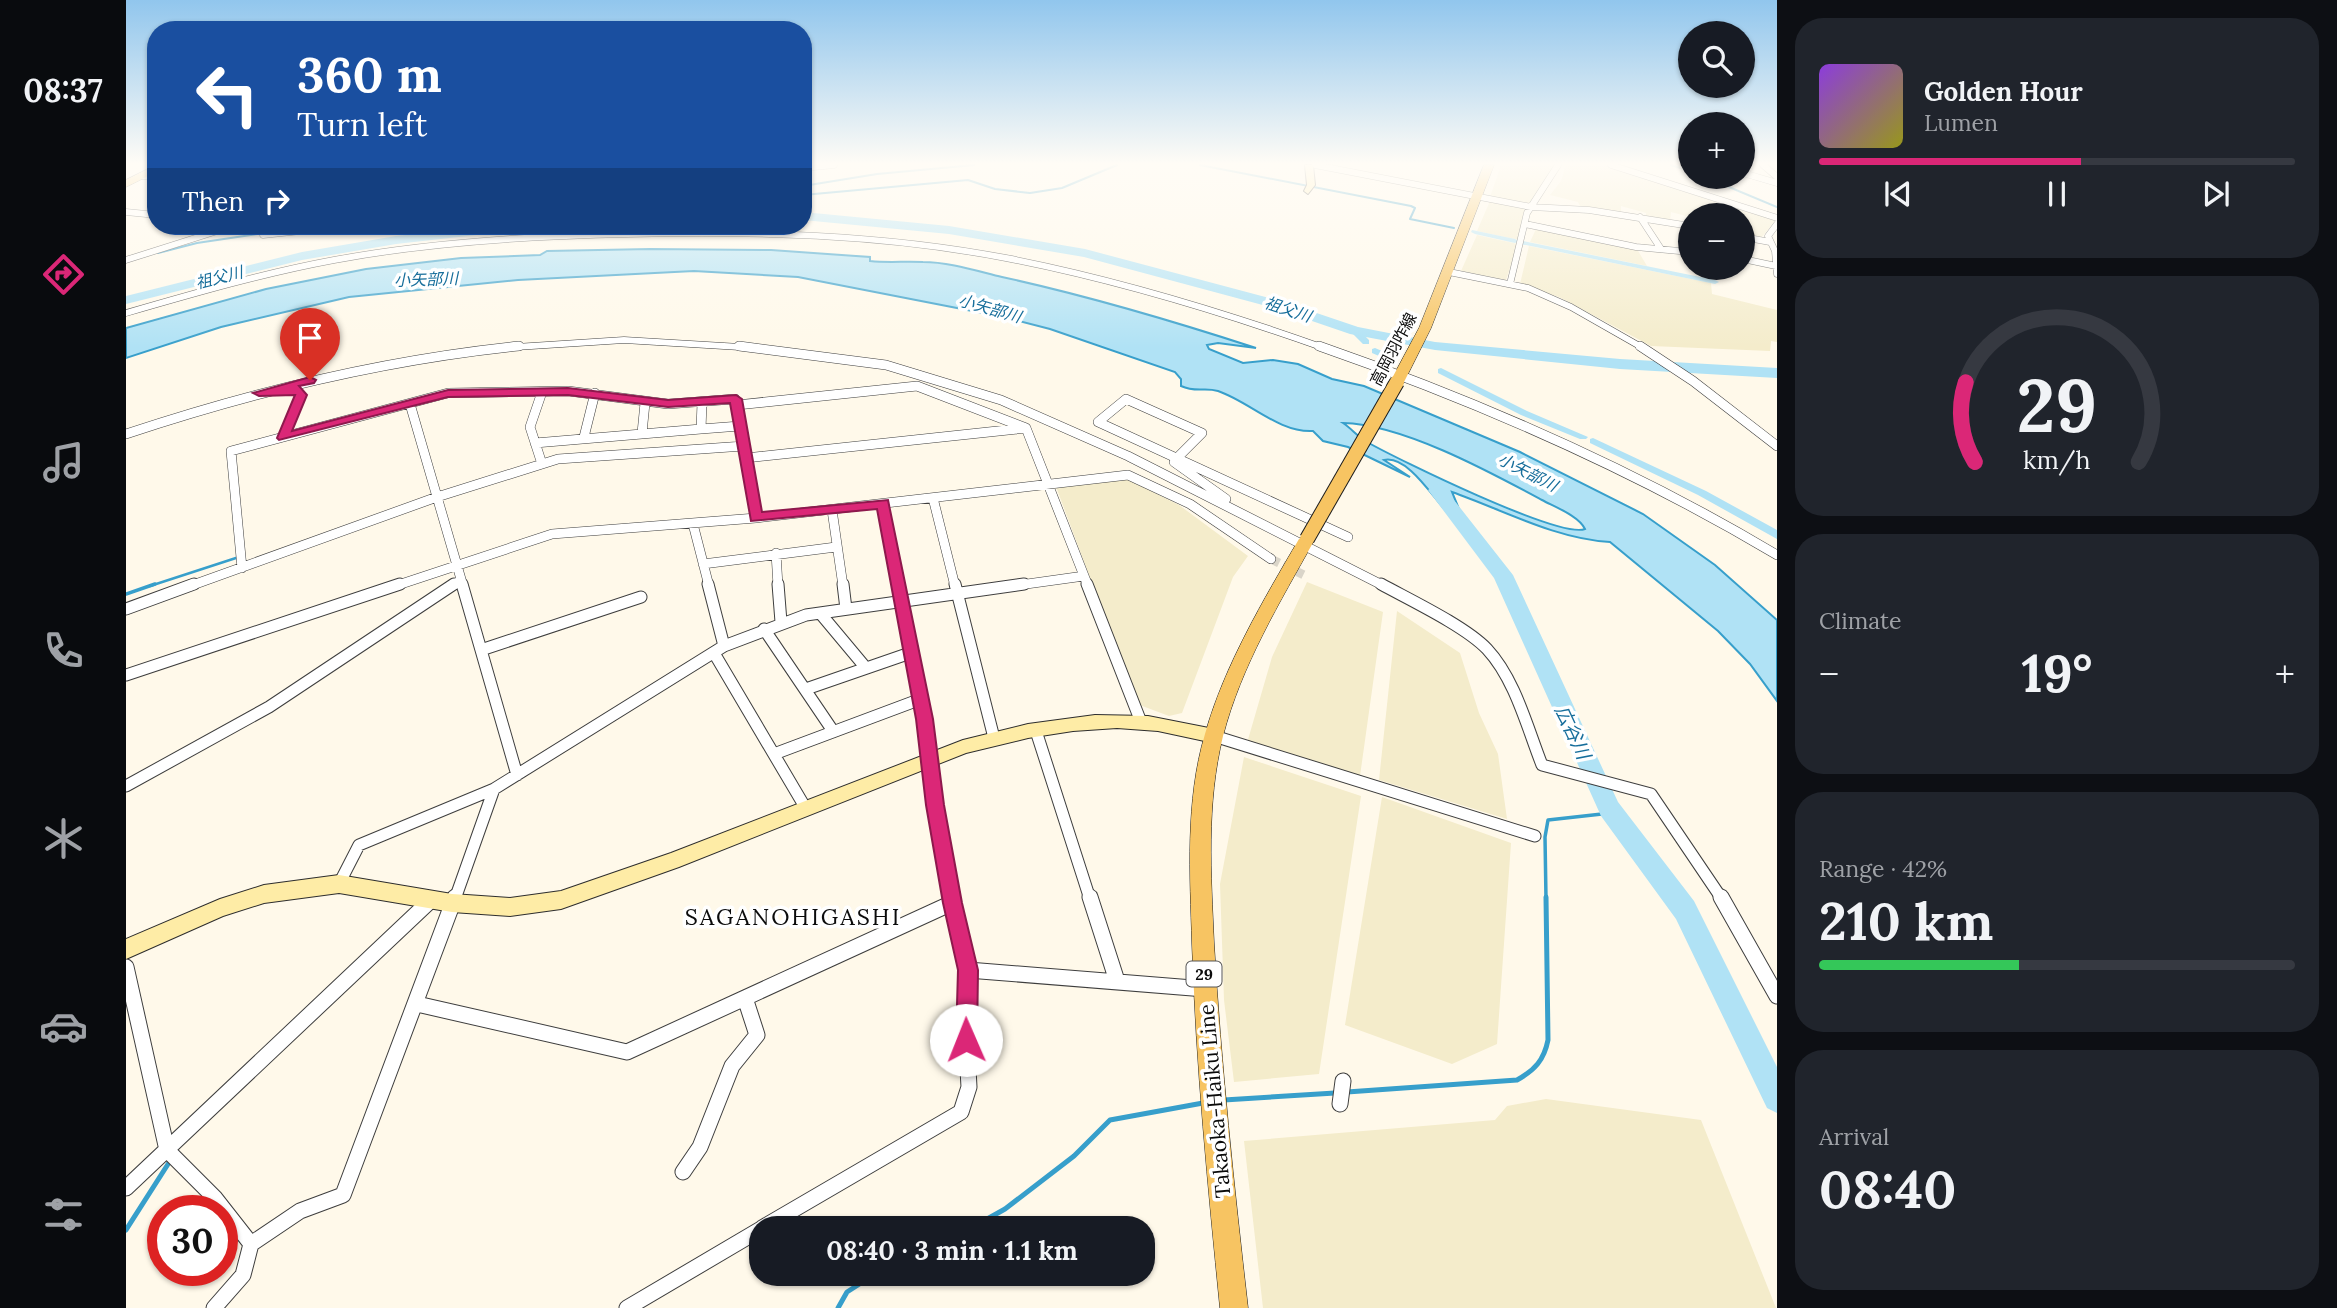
<!DOCTYPE html>
<meta charset="utf-8">
<style>
body{margin:0;font-family:Lora,"Noto Sans JP",serif;background:#20242c;color:#f1f3f6;height:100vh;display:flex;flex-direction:column;font-size:26px;white-space:nowrap}
*{box-sizing:border-box;margin:0}
p{font-size:23px;color:#9ea1a6}
.icon{flex:none;width:38px;height:38px;fill:none;stroke:currentColor;stroke-width:2;stroke-linecap:round;stroke-linejoin:round}
.map{position:relative;flex:1;overflow:hidden}
.panel{display:flex;flex-direction:column;gap:18px;padding:18px;background:#0d0f14;width:560px}
.panel>*{flex:none}
.hud{position:absolute;left:21px;top:21px;width:665px;height:214px;border-radius:28px;box-shadow:0 2px 5px #0004;background:#1a4fa0;color:#fff;overflow:hidden}
.controls{position:absolute;left:1552px;top:21px;display:grid;gap:14px}
.controls a{display:grid;place-items:center;width:77px;height:77px;border-radius:50%;background:#171b24;box-shadow:0 2px 5px #0004;font-size:35px}
.speed{position:absolute;left:21px;top:1195px;display:flex;gap:14px;font-size:35px;font-weight:700;text-align:center}
.speed>*{display:grid;place-content:center;width:91px;height:91px;border-radius:50%;background:#171b24;box-shadow:0 2px 5px #0004;line-height:1}
.speed .limit{border:10px solid #d22;background:#fff;color:#111}
.pin{position:absolute;display:grid;place-items:center;width:60px;height:60px;color:#fff;margin:-72px -30px;border-radius:50% 50% 50% 0;rotate:-45deg;box-shadow:0 0 7px #0007}
.pin .icon{rotate:45deg}
.me{position:absolute;width:77px;margin:-38px;rotate:359deg;stroke-linejoin:round;filter:drop-shadow(0 0 5px #0008)}
.turn{display:flex;align-items:center;gap:24px;height:147px;padding:0 35px;font-size:32px}
.turn .icon{width:91px;height:91px;stroke-width:2.5}
.turn b{display:block;font-size:49px;line-height:60px}
.then{display:flex;align-items:center;height:66px;padding:0 35px;background:#0003;gap:14px;font-size:26px}
.big{font-size:52px;font-weight:700;line-height:1.1}
.panel .widget{flex:1;display:flex;flex-direction:column;justify-content:center;gap:10px;min-width:0;padding:0 24px;border-radius:28px;background:#20242c}
.panel .dial{align-items:center;gap:0}
.dial svg{height:182px;overflow:visible;fill:none;stroke:#363941;stroke-width:7;stroke-linecap:round;text-anchor:middle}
.dial text{fill:#f1f3f6;stroke:none}
.song{display:flex;align-items:center;gap:21px}
.cover{width:84px;height:84px;border-radius:10px;background:linear-gradient(135deg,hsl(270 70% 55%),hsl(60 70% 35%))}
.played{height:7px;border-radius:4px;background:linear-gradient(90deg,#db2777 55%,#363941 55%)}
.keys{display:flex;justify-content:space-around;direction:ltr}
.heat{display:flex;justify-content:space-between;align-items:center;font-size:38px;direction:ltr}
.charge{height:10px;border-radius:5px;background:linear-gradient(90deg,#34c759 42%,#363941 0)}
.trip{position:absolute;left:623px;top:1216px;width:406px;height:70px;border-radius:28px;background:#171b24;box-shadow:0 2px 5px #0004;font-weight:700;line-height:70px;text-align:center}
main{display:flex;flex:1;min-height:0}
.tabs{display:flex;flex-direction:column;width:126px;justify-content:space-around;align-items:center;background:#090b0e;color:#9ea1a6}
.tabs .icon{width:49px;height:49px}
.tabs .selected{color:#db2777}
.tabs b{font-size:32px;color:#f1f3f6}
.map>svg:first-child{display:block}
</style>
<main>
<nav class="tabs">
<b>08:37</b>
<svg class="icon selected" aria-label="directions" viewBox="0 0 24 24"><path d="M12 3l9 9-9 9-9-9zM9 14v-3h6M13 9l2 2-2 2"/></svg>
<svg class="icon" aria-label="music" viewBox="0 0 24 24"><path d="M9 18V5l10-2v13"/><circle cx="6" cy="18" r="3"/><circle cx="16" cy="16" r="3"/></svg>
<svg class="icon" aria-label="phone" viewBox="0 0 24 24"><path d="M5 4h4l2 5-3 2q2 4 5 5l2-3 5 2v4C11 20 4 13 5 4z"/></svg>
<svg class="icon" aria-label="climate" viewBox="0 0 24 24"><path d="M12 3v18M4 7l16 10M4 17L20 7"/></svg>
<svg class="icon" aria-label="car" viewBox="0 0 24 24"><path d="M5 17H2v-5l4-1 3-4h7l3 4 3 1v5h-3M9 17h6M6 11h13"/><circle cx="7" cy="17" r="2"/><circle cx="17" cy="17" r="2"/></svg>
<svg class="icon" aria-label="filters" viewBox="0 0 24 24"><path d="M4 7h16M4 17h16"/><circle cx="9" cy="7" r="2"/><circle cx="15" cy="17" r="2"/></svg>
</nav>
<div class="map">
<svg width="1651" height="1308" viewBox="0 0 1651 1308">
<rect width="100%" height="100%" fill="#fff9ea"/>
<!-- farmland -->
<path fill="#f4eccb" d="M1375,165H1429L1404,206L1364,197Z
M1440,165H1478L1650,220L1635,238L1617,235V215L1564,217L1545,212L1544,221L1520,216V213L1495,206V213L1455,208L1452,202L1424,195L1435,181Z
M1364,201L1406,211L1393,240L1351,231Z
M1410,229L1511,249L1521,266L1404,242Z
M1351,235L1392,244L1380,280L1335,271Z
M1403,246L1585,283L1586,294L1651,310V342L1645,341L1644,351L1525,346L1433,297L1394,284Z
M995,476L1053,505L1122,556L1107,577L1056,713L1043,716L1011,704L929,484Z
M1181,582L1257,612L1234,776L1121,743L1146,657Z
M1271,611L1334,653L1353,713L1372,754L1381,819L1253,780Z
M1118,757L1235,796L1193,1074L1108,1082L1098,1000L1094,884Z
M1256,797L1385,843L1371,1044L1326,1064L1219,1025Z
M1420,1099L1575,1120L1650,1308H1137L1118,1141L1369,1120L1381,1106Z"/>
<!-- water -->
<path fill="#b0e2f5" stroke="#379fcb" stroke-width="2" fill-rule="evenodd" d="M524,249L645,250L744,257V261C763,263 779,261 797,262C823,262 851,271 876,277C963,296 1047,321 1130,348L1092,343L1081,345L1083,349L1117,363L1147,360L1172,364L1206,379L1238,386L1394,452L1517,514L1589,565L1651,620V701L1624,664L1592,631L1484,542C1430,539 1377,510 1326,492L1333,509L1320,511C1306,496 1281,455 1258,460L1284,477L1222,447L1197,441L1187,431C1153,433 1124,402 1092,391C1078,387 1070,393 1055,386V379L1049,372L924,329L877,317L672,277L568,271L392,280L223,297L95,327L0,358V328L140,289L240,269L335,258L414,255L421,251ZM1217,423C1276,424 1364,472 1416,500C1429,507 1453,516 1459,529C1434,539 1271,459 1241,442C1231,436 1226,429 1217,423Z"/>
<g fill="none" stroke-linecap="round" stroke-linejoin="round">
<!-- stream-far3 -->
<path stroke="#379fcb" stroke-width="2" d="M1074,165L1285,206L1289,208L1284,219L1328,228
M1545,165L1564,171
M1579,177L1651,207
M677,186L751,174L848,165
M677,195L842,180L869,189L904,193L936,188L991,165
M32,253L71,243L138,233"/>
<!-- stream-far2 -->
<path stroke="#379fcb" stroke-width="2.5" d="M24,586L113,557"/>
<!-- stream-far1 -->
<path stroke="#379fcb" stroke-width="3.5" d="M0,594L29,584
M1420,899L1419,837L1422,820L1476,814L1483,809"/>
<!-- stream -->
<path stroke="#379fcb" stroke-width="5" d="M1221,1092L1391,1080C1409,1070 1418,1060 1422,1040L1420,897
M1098,1100L1209,1093
M845,1228L879,1209L948,1156L984,1120L1077,1103
M0,1230L44,1161
M712,1308L721,1292L749,1274"/>
<!-- canal -->
<path fill="#b0e2f5" fill-rule="evenodd" d="M1346,230L1389,239L1393,241L1389,243L1349,234L1345,232Z
M1397,241L1589,280L1593,282L1589,284L1400,245H1397Z
M1226,329H1232L1243,340V344H1237L1226,333Z
M1249,348L1263,354L1264,356L1260,359L1246,353V349Z
M1315,368L1401,411L1462,437L1460,439H1454L1395,415L1312,373V369Z
M1467,438L1580,491L1651,530V539L1572,495L1464,443V439Z"/>
<!-- river -->
<path fill="#b0e2f5" fill-rule="evenodd" d="M677,212L823,226L959,249L1158,302L1232,327L1309,342L1494,359L1651,368V378L1494,369L1309,350L1224,334L1148,308L958,257L823,234L677,220Z
M363,226H401L395,230L270,244L176,260L0,304V296L176,252L270,236Z
M1311,484L1317,486L1387,575L1492,802L1568,901L1651,1067V1113L1641,1108L1550,919L1475,816L1368,578L1302,490Z"/>
<!-- street-tunnel -->
<path stroke="#dad5c9" stroke-width="9" stroke-dasharray="9 4.5" stroke-linecap="butt" d="M1145,559L1178,575"/>
<!-- street-far3 casing -->
<g stroke="#3e3e3e" stroke-width="7">
<path id="street-far3" d="M1189,165L1405,207L1463,210L1564,226
M1485,165L1651,218
M1637,165L1651,177
M677,168L708,165
M1617,173L1651,183
M15,176L30,177
M0,212L30,215
M1514,217L1535,249
M1399,224L1510,247L1564,252
M1651,224L1642,236L1649,251L1651,274
M137,235L221,226
M1617,237L1644,242
M1617,259L1650,266
M0,260L107,226
M1323,272L1402,288L1445,307L1517,348
M1384,284L1401,213L1432,165
M0,313C69,293 138,273 208,260C304,242 403,236 501,234C627,231 755,234 880,258C988,279 1094,311 1198,348
M376,348L498,340L631,348"/>
</g>
<!-- street-far2 casing -->
<g stroke="#3e3e3e" stroke-width="10">
<path id="street-far2" d="M613,346L760,365L875,400L1002,456L1258,586
M1193,346C1351,401 1507,469 1651,555
M1514,346L1567,381L1651,446
M416,392L404,427L416,464
M576,403L575,429L614,426
M284,404L337,586
M611,405L791,386L900,428L962,586
M516,433L519,403
M0,434C129,391 257,360 393,346
M157,437L175,395L171,390L160,391
M458,437L469,393
M409,443L575,429
M620,458L900,428
M1051,458L1076,433L1000,399L972,422L1222,537
M1048,462L1100,499
M807,498L829,586
M757,504L773,586
M706,510L717,586
M567,524L583,586
M650,553L652,586
M577,564L710,547
M116,568L105,451L322,393L442,391L542,404L609,399L630,518
M64,586L311,497L432,459L618,446
M269,586L426,534L630,518L1002,475L1064,504L1145,559
M326,586L335,580
M886,586L958,576"/>
</g>
<!-- street-far1 casing -->
<g stroke="#3e3e3e" stroke-width="13">
<path id="street-far1" d="M336,584L391,775
M582,584L598,646
M652,584L655,622
M717,584L720,609
M773,584L795,699L825,899
M829,584L868,738
M961,584L1015,722
M1255,584C1284,600 1339,626 1361,649C1389,679 1401,727 1416,765L1525,794L1596,899
M0,609L68,584
M694,613L740,668
M638,629L707,731
M355,650L515,597
M588,653L679,807
M0,675L274,584
M680,689L787,652
M910,731L964,899
M1088,736L1409,836
M648,754L795,699
M0,786L143,707L328,584
M213,884L233,845L368,789L598,646L680,615L898,584
M329,899L368,789"/>
</g>
<!-- street casing -->
<g stroke="#3e3e3e" stroke-width="17">
<path id="street" d="M964,897L991,981
M1595,897L1651,996
M0,967L41,1150L89,1198L125,1244
M842,970L1079,989
M291,1004L501,1052L826,903
M1214,1104L1217,1081
M557,1172L574,1147L606,1066L631,1035L619,998
M0,1188L305,900
M636,1228L835,1112L843,1087L839,1016L842,970L825,897
M88,1308L117,1275L125,1244L174,1211L217,1195L329,897
M501,1308L635,1229"/>
</g>
<!-- secondary casing -->
<g stroke="#2d2d2d" stroke-width="2">
<path id="secondary" d="M1179,165H1187L1189,185L1182,194L1178,191L1181,185Z
M969,715L1022,716L1088,729L1094,731L1096,736L1094,741L1088,743L1032,731L991,728L947,731L902,738L840,753L553,867L435,909L384,916L326,912L213,893L138,903L97,916L0,959V939L94,899L138,885L213,875L326,894L384,898L435,891L545,853L837,740L902,724Z"/>
</g>
<!-- primary casing -->
<g stroke="#1c1c1c" stroke-width="1">
<path id="primary" d="M30,165V172L0,187V180Z
M1358,165H1368L1305,328L1278,382L1276,385H1266L1264,382L1293,328Z
M1181,534L1189,539C1154,602 1115,666 1097,736C1080,804 1085,874 1088,943C1095,1065 1108,1186 1122,1308H1094C1082,1187 1070,1066 1066,944C1064,874 1059,802 1079,734C1099,664 1137,601 1173,539Z"/>
</g>
<!-- street-far3 -->
<use href="#street-far3" stroke="#fff" stroke-width="6"/>
<!-- street-far2 -->
<use href="#street-far2" stroke="#fff" stroke-width="9"/>
<!-- street-far1 -->
<use href="#street-far1" stroke="#fff" stroke-width="11"/>
<!-- street -->
<use href="#street" stroke="#fff" stroke-width="15"/>
<!-- secondary -->
<use href="#secondary" fill="#feeca6" fill-rule="evenodd"/>
<!-- primary -->
<use href="#primary" fill="#f7c462" fill-rule="evenodd"/>
<!-- primary-bridge casing -->
<g stroke="#1c1c1c" stroke-width="16" stroke-linecap="butt">
<path id="primary-bridge" d="M1181,539L1271,382"/>
</g>
<!-- primary-bridge -->
<use href="#primary-bridge" stroke="#f7c462" stroke-width="14"/>
</g>
<!-- sky -->
<linearGradient id="sky" x2="0" y2="1"><stop stop-color="#91c6ed"/><stop offset="0.47" stop-color="#fffcf6"/><stop offset="1" stop-color="#fffcf6" stop-opacity="0"/></linearGradient>
<rect width="1651" height="348" fill="url(#sky)"/>
<!-- route -->
<path fill="#db2777" stroke="#8e194d" stroke-width="2" d="M184,377L190,380L188,383L173,386L181,395L166,431L322,390L442,388L542,400L610,395L616,399L636,512L762,500L807,719L818,805L836,903L852,970L851,1040L848,1047L840,1050L833,1047L830,1040L832,970L817,903L800,805L790,719L751,509L625,521L604,403L542,407L442,395L322,397L153,440L151,438L169,395L133,396L127,393Z"/>
<g text-anchor="middle" stroke-width="7" stroke-linejoin="round" paint-order="stroke">
<!-- far-water labels -->
<g font-size="16" font-style="italic" fill="#176e9b" stroke="#fff">
<text transform="translate(93 277) rotate(-14)" y="6">祖父川</text>
<text transform="translate(300 279) rotate(-2)" y="6">小矢部川</text>
<text transform="translate(864 308) rotate(16)" y="6">小矢部川</text>
<text transform="translate(1162 309) rotate(18)" y="6">祖父川</text>
<text transform="translate(1402 472) rotate(27)" y="6">小矢部川</text>
</g>
<!-- far-street labels -->
<g font-size="16" fill="#0b0b0b" stroke="#fff">
<text transform="translate(1267 349) rotate(-62)" y="6">高岡羽咋線</text>
</g>
<!-- shield labels -->
<rect fill="#fff" stroke="#545454" stroke-width="2" x="1060.5" y="961.5" width="35" height="25" rx="5"/>
<g font-size="16" font-weight="bold" fill="#0b0b0b">
<text x="1078" y="980">29</text>
</g>
<!-- water labels -->
<g font-size="19" font-style="italic" fill="#176e9b" stroke="#fff">
<text transform="translate(1447 732) rotate(65)" y="7">広谷川</text>
</g>
<!-- near-street labels -->
<g font-size="21" fill="#0b0b0b" stroke="#fff">
<text transform="translate(1089 1101) rotate(-95)" y="7">Takaoka-Haiku Line</text>
</g>
<!-- near-neighbourhood labels -->
<g font-size="23" letter-spacing="2" fill="#0b0b0b" stroke="#fff">
<text x="667" y="925">SAGANOHIGASHI</text>
</g>
</g>
</svg>
<div class="controls">
<a><svg class="icon" aria-label="search" viewBox="0 0 24 24"><circle cx="10" cy="10" r="6"/><path d="M15 15l6 6"/></svg></a>
<a>+</a>
<a>−</a>
</div>
<div class="speed"><div class="limit">30</div></div>
<div class="pin" style="left:184px;top:380px;background:#d93025"><svg class="icon" aria-label="arrive" viewBox="0 0 24 24"><path d="M6 21V4h12l-3 4 3 4H6"/></svg></div>
<svg class="me" style="left:840px;top:1040px" viewBox="-20 -20 40 40"><circle r="19" fill="#fff"/><path d="M0-13L10 11 0 6-10 11z" fill="#db2777"/></svg>
<div class="trip">08:40 · 3 min · 1.1 km</div>
<div class="hud">
<div class="turn"><svg class="icon" aria-label="left" viewBox="0 0 24 24"><path d="M17 20v-9H6M10 6l-5 5 5 5"/></svg><div><b>360 m</b>Turn left</div></div>
<div class="then">Then<svg class="icon" aria-label="right" viewBox="0 0 24 24"><path d="M7 20v-9h11M14 6l5 5-5 5"/></svg></div>
</div>
</div>
<section class="panel">
<div class="widget">
<div class="song"><i class="cover"></i><div><b>Golden Hour</b><p>Lumen</p></div></div>
<div class="played"></div>
<div class="keys"><svg class="icon" aria-label="previous" viewBox="0 0 24 24"><path d="M18 5L8 12l10 7zM5 5v14"/></svg><svg class="icon" aria-label="pause" viewBox="0 0 24 24"><path d="M8 5v14M16 5v14"/></svg><svg class="icon" aria-label="next" viewBox="0 0 24 24"><path d="M6 5l10 7-10 7zM19 5v14"/></svg></div>
</div>
<div class="widget dial"><svg viewBox="0 0 100 80">
<path d="M14 69A42 42 0 1 1 86 69"/>
<path d="M14 69A42 42 0 0 1 10 34" stroke="#db2777"/>
<text x="50" y="56" font-size="32" font-weight="700">29</text>
<text x="50" y="72" font-size="11">km/h</text>
</svg></div>
<div class="widget"><p>Climate</p>
<div class="heat"><a>−</a><b class="big">19°</b><a>+</a></div>
</div>
<div class="widget"><p>Range · 42%</p><b class="big">210 km</b><div class="charge"></div></div>
<div class="widget"><p>Arrival</p><b class="big">08:40</b></div>
</section>
</main>
